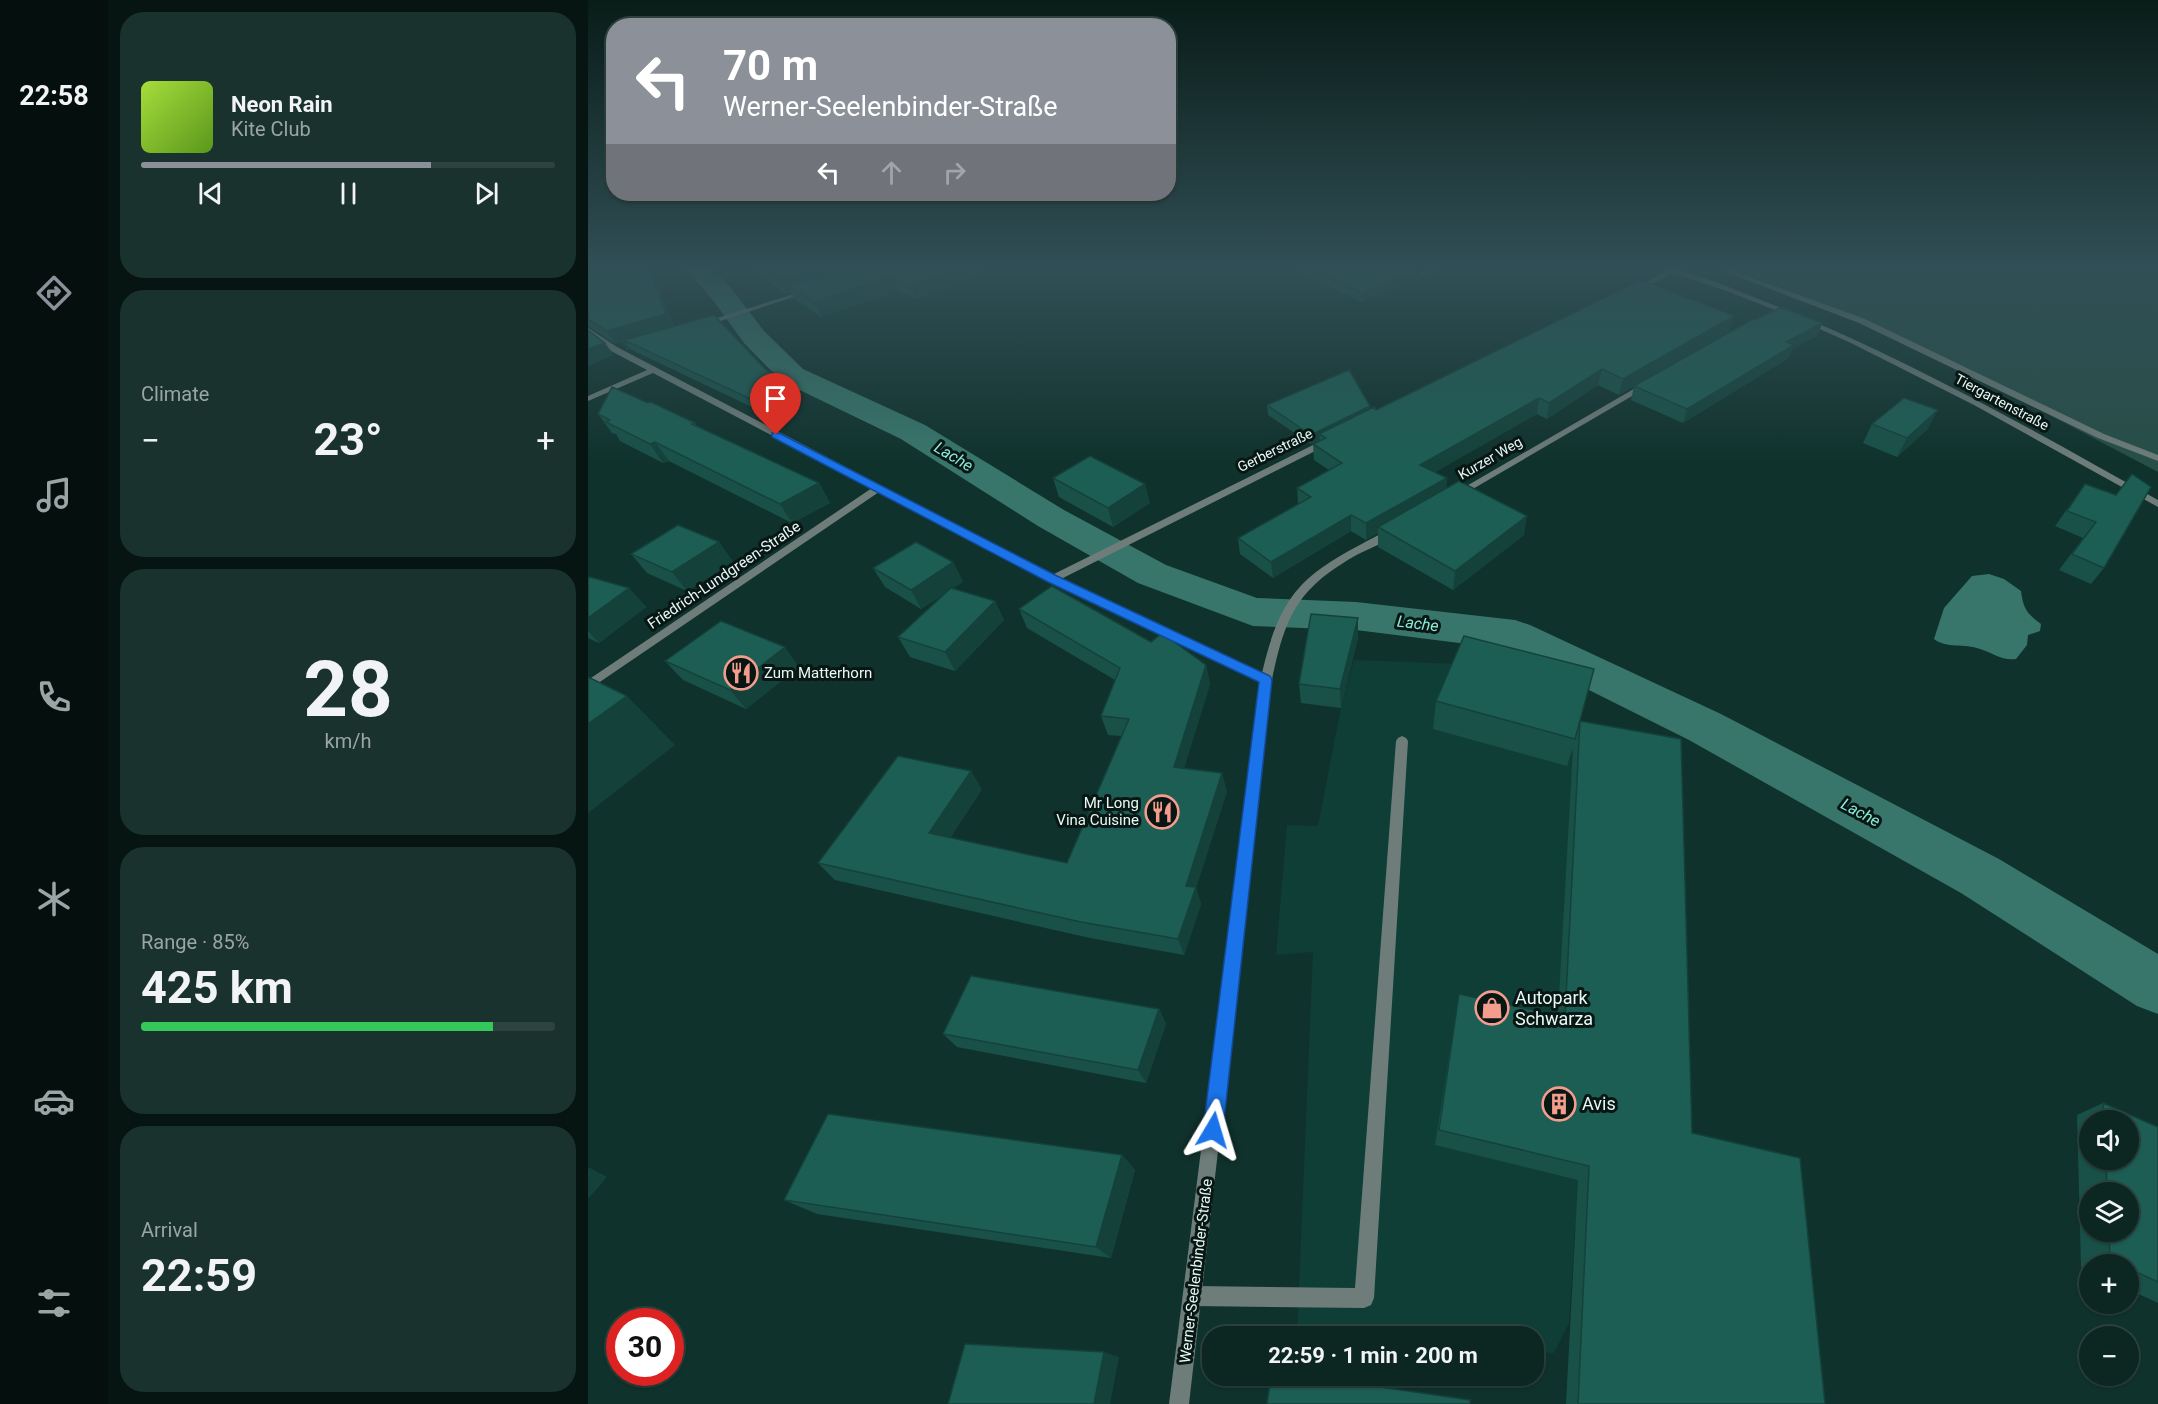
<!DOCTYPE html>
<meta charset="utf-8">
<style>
body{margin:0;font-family:Roboto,sans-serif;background:#1a322e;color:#f1f3f6;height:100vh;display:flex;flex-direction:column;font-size:22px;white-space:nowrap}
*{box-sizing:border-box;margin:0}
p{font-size:20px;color:#9aa5a5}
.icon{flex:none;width:33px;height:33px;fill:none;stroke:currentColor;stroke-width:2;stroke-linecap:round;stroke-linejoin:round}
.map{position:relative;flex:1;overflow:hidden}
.panel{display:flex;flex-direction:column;gap:12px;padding:12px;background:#071512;width:480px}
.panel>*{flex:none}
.top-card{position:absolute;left:18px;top:18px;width:570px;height:183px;border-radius:24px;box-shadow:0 2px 4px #0004,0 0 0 2px #2c433f;background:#8c9099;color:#fff;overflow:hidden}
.fabs{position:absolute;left:1491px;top:1110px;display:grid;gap:12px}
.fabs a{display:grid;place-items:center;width:60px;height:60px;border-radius:50%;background:#0c2621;box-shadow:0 2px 4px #0004,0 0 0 2px #2c433f;font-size:30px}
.speed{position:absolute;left:18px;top:1308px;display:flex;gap:12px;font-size:30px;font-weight:700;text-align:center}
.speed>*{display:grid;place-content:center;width:78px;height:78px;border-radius:50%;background:#0c2621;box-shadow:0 2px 4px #0004,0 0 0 2px #2c433f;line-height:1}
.speed .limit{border:9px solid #d22;background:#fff;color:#111}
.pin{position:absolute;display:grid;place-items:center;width:51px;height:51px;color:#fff;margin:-62px -26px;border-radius:50% 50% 50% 0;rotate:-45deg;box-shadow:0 0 6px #0007}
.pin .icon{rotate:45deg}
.me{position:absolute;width:66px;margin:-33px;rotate:7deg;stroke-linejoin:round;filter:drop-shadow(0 0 4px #0008)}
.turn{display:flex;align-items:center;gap:21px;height:126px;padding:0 18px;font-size:27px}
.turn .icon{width:78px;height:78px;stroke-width:2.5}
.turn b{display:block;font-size:42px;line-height:51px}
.lanes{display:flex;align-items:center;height:57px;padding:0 18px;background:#0003;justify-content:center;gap:30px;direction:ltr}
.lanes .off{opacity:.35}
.big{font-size:45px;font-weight:700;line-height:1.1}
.panel .tile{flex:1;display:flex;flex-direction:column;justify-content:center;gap:9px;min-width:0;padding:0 21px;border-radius:24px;background:#1a322e}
.panel .dial{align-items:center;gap:0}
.dial b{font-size:78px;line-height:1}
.song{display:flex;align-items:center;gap:18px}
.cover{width:72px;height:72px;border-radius:9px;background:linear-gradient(135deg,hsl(80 70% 55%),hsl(90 70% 35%))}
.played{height:6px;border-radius:3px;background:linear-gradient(90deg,#8c9099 70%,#2c433f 70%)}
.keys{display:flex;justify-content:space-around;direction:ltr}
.heat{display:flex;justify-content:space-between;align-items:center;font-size:33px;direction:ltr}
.charge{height:9px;border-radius:4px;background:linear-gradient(90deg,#34c759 85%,#2c433f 0)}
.trip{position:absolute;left:614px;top:1326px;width:342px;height:60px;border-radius:24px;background:#0c2621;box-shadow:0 2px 4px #0004,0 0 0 2px #2c433f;font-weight:700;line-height:60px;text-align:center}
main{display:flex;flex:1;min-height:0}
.dock{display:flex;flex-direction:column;width:108px;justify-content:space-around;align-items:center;background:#050f0d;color:#9aa5a5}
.dock .icon{width:42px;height:42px}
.dock .active{color:#8c9099}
.dock b{font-size:27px;color:#f1f3f6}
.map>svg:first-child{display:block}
</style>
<main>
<nav class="dock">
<b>22:58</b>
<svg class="icon active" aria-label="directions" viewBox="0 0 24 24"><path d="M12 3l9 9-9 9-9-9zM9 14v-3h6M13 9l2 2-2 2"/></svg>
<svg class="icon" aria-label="music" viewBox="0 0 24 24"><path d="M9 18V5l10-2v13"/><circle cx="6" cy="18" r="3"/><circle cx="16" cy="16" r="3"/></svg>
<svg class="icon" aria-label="phone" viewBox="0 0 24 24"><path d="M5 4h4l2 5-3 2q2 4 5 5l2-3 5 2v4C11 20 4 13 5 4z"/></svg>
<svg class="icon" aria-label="climate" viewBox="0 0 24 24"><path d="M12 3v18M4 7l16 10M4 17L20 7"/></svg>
<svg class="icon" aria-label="car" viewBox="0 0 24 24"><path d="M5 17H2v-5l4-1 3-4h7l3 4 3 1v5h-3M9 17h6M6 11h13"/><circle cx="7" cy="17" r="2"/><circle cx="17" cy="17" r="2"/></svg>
<svg class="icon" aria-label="filters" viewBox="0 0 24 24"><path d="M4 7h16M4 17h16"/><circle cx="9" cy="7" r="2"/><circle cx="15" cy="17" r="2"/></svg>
</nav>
<section class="panel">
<div class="tile">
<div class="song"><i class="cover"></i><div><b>Neon Rain</b><p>Kite Club</p></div></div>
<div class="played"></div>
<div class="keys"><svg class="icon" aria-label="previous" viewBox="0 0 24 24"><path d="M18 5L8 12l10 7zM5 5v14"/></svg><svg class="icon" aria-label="pause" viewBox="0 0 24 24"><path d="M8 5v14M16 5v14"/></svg><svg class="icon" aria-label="next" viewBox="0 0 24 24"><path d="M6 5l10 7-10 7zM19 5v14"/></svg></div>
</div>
<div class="tile"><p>Climate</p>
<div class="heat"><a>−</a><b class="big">23°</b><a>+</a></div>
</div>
<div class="tile dial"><b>28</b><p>km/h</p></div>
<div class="tile"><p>Range · 85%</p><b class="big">425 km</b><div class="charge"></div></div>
<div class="tile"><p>Arrival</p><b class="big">22:59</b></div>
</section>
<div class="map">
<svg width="1570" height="1404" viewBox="0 0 1570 1404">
<rect width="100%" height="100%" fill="#10322c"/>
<!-- built -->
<path fill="#0f3e37" d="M766,660L873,664L985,747L1090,1253L987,1229L981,1323L966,1353L945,1352V1336H709L725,952L688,955L699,825L730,826L753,708Z"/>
<!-- green -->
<path fill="#274e47" d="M1138,267H1570V472L1298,329Z"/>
<!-- water -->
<path fill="#38766b" d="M1401,574L1416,579L1433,591C1435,608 1439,614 1453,624L1452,631L1440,635L1439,645L1428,659C1414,661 1405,653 1392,649C1376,643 1359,649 1346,639L1356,608L1384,576Z"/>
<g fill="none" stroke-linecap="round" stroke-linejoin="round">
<!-- canal -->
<path fill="#38766b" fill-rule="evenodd" d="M96,267H122L143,288L176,331L215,369L337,425L476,510L578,565L669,598L768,602L927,620L942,625L1133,714L1411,859L1570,954V1014L1549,1006L1373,893L1101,740L919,649L768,630L665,626L550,583L450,526L313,439L193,381L156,343L125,300Z"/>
<!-- service -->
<path fill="#6f7d7a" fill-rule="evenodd" d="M851,267H860L831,277L828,275Z
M1125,267H1134L1277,319L1516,434L1570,455V461L1510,438L1271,323Z
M814,736L818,738L820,741L786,1298L783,1305L776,1308L605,1306L598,1303L595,1296L598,1289L605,1286L767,1288L808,741L810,738Z"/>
<!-- minor -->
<path fill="#6f7d7a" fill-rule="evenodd" d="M1070,267C1094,267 1143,288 1168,298C1309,352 1439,427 1570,500V507L1386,405L1263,343L1200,315L1136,290L1085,273L1049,291H1045V289L1079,271Z
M219,290L224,291L117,326L110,324Z
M0,328L29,347L464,575L737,439H743V443L473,579L674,673C695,582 723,571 800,530L804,529L809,532C798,543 779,549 765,557C708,590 697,618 684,680L601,1404H581L672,682L460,581L291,492L0,690V680L284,488L65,373L0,401V396L59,370L23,351L0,334Z
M1056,383L1063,385L871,497L868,498L863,495Z"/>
</g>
<!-- wall -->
<path fill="#195148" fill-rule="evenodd" d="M0,267H62L86,326L206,384L211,393L172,411L42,349L39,350L34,342L27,344L0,326Z
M168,267H413L328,299L310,291L233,317L207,299L203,292L198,294L173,277Z
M703,267H827L831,270V279L773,302Z
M1168,320L1234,323L1229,336L1204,349L1201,358L1095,423L1043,400L1046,386Z
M1142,331L1031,395L1010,385L959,419L949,414L847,472L859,478L858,489L936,535L865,590L790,547V533L778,540L763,531L685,578L652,554L650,538L710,504L709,488L741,470L726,460L725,444L732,440L723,444L680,415L679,405L782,406V410H788Z
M60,403L107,423L109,427L231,483L242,503L204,523L81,461L75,463L32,441L28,434L24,433L10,414Z
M1284,424L1340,429L1309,457L1275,443Z
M465,478L562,503L525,527L471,497Z
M1497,484L1528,495L1516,568L1503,584L1471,570L1495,538L1467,526Z
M131,542L145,562L99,591L59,573L43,554Z
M365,562L375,582L365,588L407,601L416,620L367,671L322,657L310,637L355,595L333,609L297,587L285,568Z
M0,578L41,588L58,607L11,643L0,638Z
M431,609L563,642L618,665L622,684L596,768L639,791L608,888L613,904L596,955L502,938L247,880L230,863L394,789L362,838L479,863L534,736L520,735L513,716L527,680L439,628Z
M770,618V637L753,708L713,703L711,684Z
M77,661L211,667L158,709L95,680Z
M848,701L992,721L1104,1133L1237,1404H978L990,1180L847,1145L871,994L970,1015L985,748L979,766L845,729Z
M571,1009L578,1024L558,1083L369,1047L355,1034Z
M1515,1103L1570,1127V1303L1540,1289V1264H1502V1271L1493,1267L1489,1115ZM1502,1120H1540V1160H1502ZM1502,1192H1540V1232H1502Z
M534,1155L547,1170L523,1258L229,1214L196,1200Z"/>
<!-- shaded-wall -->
<path fill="#14423b" d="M60,267H62L86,327L37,341L42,349L39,350L34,342L27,344L19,331Z
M235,267H291L200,285L203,292L198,294L191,279Z
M371,267H413L328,299L322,285Z
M826,267H827V272L831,270V279L773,302V293Z
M304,276L310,291L233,317L226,302Z
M1146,316L1142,331L1031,395L1035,379Z
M1234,323L1229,336L1204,349L1201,358L1095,423L1099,409L1198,342Z
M17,343L26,355L0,366V349Z
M1014,369L1010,385L959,419L961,403Z
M206,384L211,393L172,411L167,401Z
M951,398L949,414L832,481V465Z
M782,406V415L731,434L732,440L723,444V435Z
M1350,410L1340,429L1309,457L1319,438Z
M67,442L81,461L75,463L62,444Z
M859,478L857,494L790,527V533L778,540V523Z
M231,483L242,503L204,523L192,504Z
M557,484L562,503L525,527L520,508Z
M763,515V531L685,578L683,562Z
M939,516L936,535L865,590L867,571Z
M131,542L145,562L99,591L84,572Z
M365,562L375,582L333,609L323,590Z
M41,588L58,607L11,643L0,631V618Z
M407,601L416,620L367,671L357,652Z
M770,618V637L753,708L752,689Z
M197,647L211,667L158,709L142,690Z
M618,665L622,684L591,785L586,767Z
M39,696L87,745L0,813V724Z
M383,771L394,789L354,851L341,833Z
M634,773L639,791L608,888L613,904L596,955L590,939L598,886Z
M571,1009L578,1024L558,1083L550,1070Z
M534,1155L547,1170L523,1258L508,1247Z
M0,1167L19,1177L0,1199Z
M516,1352L531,1357L522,1404H506Z"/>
<!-- building -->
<path fill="#1d5e54" stroke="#14423b" stroke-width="1.5" d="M0,267H60L78,314L19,331L0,319Z
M172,267H235L191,279Z
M261,267H371L322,285L304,276L226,302L200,285Z
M719,267H826L831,270L773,293Z
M1053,280L1146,316L1035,379L1014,369L961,403L951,398L832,465L859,478L778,523L763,515L683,562L650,538L723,497L709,488L754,463L725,444L738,438L731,434L786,407L788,410Z
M1193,307L1234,323L1198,342L1206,345L1099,409L1046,386L1165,319L1168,320Z
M126,315L177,369L206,384L167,401L36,340L33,341Z
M0,330L17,343L0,349Z
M761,370L782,406L723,435L679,405Z
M24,387L60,403L63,402L107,423L104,424L231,483L192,504L67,442L62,444L18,422L22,420L10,414Z
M1316,398L1350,410L1319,438L1284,424Z
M502,456L557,484L520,508L465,478Z
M1544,474L1563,487L1516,568L1484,554L1508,522L1479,511L1497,484L1528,495Z
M871,481L939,516L867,571L790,527Z
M90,525L131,542L84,572L43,554Z
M328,542L365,562L323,590L285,568Z
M2,577L41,588L0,618V578Z
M464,586L563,642L574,633L618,665L586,767L634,773L598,886L608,887L590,939L493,922L230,863L310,756L383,771L341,833L479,863L541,719L513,716L532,668L431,609Z
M363,588L407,601L357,652L310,637Z
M723,614L770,618L752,689L711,684Z
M133,621L197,647L142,690L77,661Z
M876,636L1006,669L987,739L848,701Z
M0,677L39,696L0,724Z
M992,721L1093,739L1104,1133L1212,1158L1237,1404H990L1001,1166L851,1130L871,994L977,1017Z
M383,976L571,1009L550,1070L355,1034Z
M1515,1103L1570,1127V1282L1540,1268V1264H1533L1522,1260L1521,1232H1540V1192H1519L1518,1160H1540V1120H1516Z
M240,1114L534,1155L508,1247L196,1200Z
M377,1344L516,1352L506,1404H360Z
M683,1376H716L882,1400V1404H679Z"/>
<!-- sky -->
<linearGradient id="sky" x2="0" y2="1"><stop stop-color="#091c18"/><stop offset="0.58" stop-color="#314f56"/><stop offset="1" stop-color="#314f56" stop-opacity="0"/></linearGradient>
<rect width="1570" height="463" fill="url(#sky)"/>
<!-- route -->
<path fill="#1a73e8" stroke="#114b97" stroke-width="1.5" d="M184,433H191L469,576L682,676L684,680L635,1130L632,1137L625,1140L618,1137L615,1130L671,682L460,582L184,437Z"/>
<!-- icons -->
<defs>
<g id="restaurant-ring" transform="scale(1.725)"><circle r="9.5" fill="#091714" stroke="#f49d8d" stroke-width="1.5"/><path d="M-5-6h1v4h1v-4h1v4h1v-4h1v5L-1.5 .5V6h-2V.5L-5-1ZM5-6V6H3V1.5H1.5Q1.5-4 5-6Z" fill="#f49d8d"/></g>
<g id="shop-ring" transform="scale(1.725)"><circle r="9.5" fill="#091714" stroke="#f49d8d" stroke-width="1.5"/><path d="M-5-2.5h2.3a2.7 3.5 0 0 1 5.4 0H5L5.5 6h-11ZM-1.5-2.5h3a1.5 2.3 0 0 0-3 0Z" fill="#f49d8d"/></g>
<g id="building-ring" transform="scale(1.725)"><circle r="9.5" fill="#091714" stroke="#f49d8d" stroke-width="1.5"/><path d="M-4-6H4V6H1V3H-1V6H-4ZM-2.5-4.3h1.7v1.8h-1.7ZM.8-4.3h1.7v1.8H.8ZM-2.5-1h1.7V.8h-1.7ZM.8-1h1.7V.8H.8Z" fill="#f49d8d"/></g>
</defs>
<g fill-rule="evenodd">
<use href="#restaurant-ring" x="153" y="673"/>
<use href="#restaurant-ring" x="574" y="812"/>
<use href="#shop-ring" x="904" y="1008"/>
<use href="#building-ring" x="971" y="1104"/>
</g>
<g text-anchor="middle" stroke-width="6" stroke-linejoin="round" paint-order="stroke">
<!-- far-street labels -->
<g font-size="14" fill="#e7f9f5" stroke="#091714">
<text transform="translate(1414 402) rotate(28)" y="5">Tiergartenstraße</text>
<text transform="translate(687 450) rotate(-26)" y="5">Gerberstraße</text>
<text transform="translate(902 458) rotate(-30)" y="5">Kurzer Weg</text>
</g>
<!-- street labels -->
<g font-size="15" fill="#e7f9f5" stroke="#091714">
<text transform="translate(136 575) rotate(-34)" y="5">Friedrich-Lundgreen-Straße</text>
<text transform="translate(608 1271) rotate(-83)" y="5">Werner-Seelenbinder-Straße</text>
</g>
<!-- poi labels -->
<g font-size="15" fill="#e7f9f5" stroke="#091714" text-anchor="start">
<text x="176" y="678">Zum Matterhorn</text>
<text x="551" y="808" text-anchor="end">Mr Long<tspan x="551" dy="17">Vina Cuisine</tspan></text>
</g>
<!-- water labels -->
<g font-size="16" font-style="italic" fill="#89ebda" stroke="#091714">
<text transform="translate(366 456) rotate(31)" y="6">Lache</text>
<text transform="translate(830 623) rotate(7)" y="6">Lache</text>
<text transform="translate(1273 812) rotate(28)" y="6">Lache</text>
</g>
<!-- near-poi labels -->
<g font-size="18" fill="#e7f9f5" stroke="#091714" text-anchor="start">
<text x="927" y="1004">Autopark<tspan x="927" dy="21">Schwarza</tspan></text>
<text x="994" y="1110">Avis</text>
</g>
</g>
</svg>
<div class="fabs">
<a><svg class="icon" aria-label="sound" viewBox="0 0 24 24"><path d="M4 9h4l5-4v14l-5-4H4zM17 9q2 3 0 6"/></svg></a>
<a><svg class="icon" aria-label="layers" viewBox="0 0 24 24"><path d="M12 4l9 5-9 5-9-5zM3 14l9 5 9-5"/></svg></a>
<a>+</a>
<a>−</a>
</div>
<div class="speed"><div class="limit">30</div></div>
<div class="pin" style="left:188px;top:435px;background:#d93025"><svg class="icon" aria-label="arrive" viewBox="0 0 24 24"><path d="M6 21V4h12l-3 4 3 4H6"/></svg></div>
<svg class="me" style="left:625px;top:1130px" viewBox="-20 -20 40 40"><path d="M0-17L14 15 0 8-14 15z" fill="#1a73e8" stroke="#fff" stroke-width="4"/></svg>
<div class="trip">22:59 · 1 min · 200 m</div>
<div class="top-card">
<div class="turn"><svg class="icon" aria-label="left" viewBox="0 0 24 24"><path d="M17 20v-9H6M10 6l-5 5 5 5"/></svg><div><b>70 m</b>Werner-Seelenbinder-Straße</div></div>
<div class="lanes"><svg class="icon" aria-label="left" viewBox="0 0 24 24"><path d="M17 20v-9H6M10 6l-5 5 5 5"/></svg><svg class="icon off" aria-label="ahead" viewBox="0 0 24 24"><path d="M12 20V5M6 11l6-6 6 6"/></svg><svg class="icon off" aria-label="right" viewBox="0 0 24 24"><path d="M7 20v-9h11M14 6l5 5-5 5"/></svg></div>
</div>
</div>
</main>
